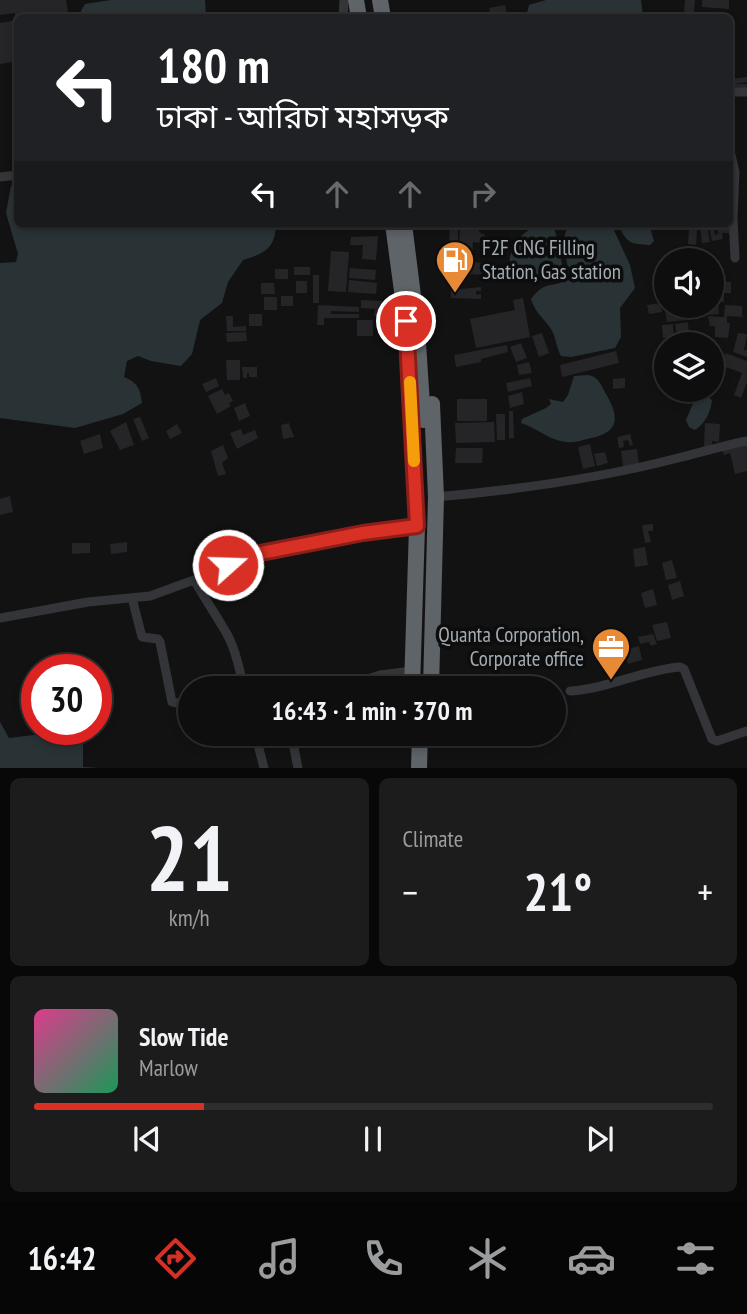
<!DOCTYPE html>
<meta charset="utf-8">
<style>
body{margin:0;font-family:"PT Sans Narrow","Noto Sans Bengali",sans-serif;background:#1c1c1c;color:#f1f3f6;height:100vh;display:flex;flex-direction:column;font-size:26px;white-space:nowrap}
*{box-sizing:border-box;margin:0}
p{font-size:23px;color:#9b9c9e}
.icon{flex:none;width:38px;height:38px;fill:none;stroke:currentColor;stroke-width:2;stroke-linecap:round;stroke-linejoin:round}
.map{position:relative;height:768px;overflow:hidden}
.panel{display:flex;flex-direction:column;gap:10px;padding:10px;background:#080808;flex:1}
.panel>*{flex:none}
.hud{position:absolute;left:14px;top:14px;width:719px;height:214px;border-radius:10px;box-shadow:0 4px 10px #0003,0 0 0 2px #2e2e2e;background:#202124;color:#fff;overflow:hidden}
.buttons{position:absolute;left:654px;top:248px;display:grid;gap:14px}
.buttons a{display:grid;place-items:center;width:70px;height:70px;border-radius:50%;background:#0e0e0e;box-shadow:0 4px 10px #0003,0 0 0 2px #2e2e2e;font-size:35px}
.speed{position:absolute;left:21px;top:654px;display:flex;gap:14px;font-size:35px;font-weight:700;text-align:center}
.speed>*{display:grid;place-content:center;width:91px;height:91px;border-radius:50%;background:#0e0e0e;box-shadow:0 4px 10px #0003,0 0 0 2px #2e2e2e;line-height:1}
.speed .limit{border:10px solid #d22;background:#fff;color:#111}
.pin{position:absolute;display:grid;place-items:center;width:60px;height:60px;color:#fff;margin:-30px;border:4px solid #fff;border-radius:50%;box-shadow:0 2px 7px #0007}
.me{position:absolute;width:77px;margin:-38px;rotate:70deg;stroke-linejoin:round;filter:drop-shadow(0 0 5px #0008)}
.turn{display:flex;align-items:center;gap:24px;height:147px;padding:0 28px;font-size:32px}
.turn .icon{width:91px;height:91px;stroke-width:2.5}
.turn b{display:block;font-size:49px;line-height:60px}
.lanes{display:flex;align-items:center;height:66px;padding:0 28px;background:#0003;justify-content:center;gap:35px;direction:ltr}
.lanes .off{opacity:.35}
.big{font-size:52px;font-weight:600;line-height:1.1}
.panel .tile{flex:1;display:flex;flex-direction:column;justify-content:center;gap:10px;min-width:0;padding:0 24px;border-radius:10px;background:#1c1c1c}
.panel .dial{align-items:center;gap:0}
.dial b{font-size:91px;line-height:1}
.song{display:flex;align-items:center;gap:21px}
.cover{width:84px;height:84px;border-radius:10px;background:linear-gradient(135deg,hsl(330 70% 55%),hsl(150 70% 35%))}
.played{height:7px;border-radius:4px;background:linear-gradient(90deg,#d93025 25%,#2e2e2e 25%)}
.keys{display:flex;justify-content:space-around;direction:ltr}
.heat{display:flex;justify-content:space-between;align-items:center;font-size:38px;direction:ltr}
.panel .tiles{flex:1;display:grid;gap:10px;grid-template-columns:1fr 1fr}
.tile:last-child{grid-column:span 2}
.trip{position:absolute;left:178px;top:676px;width:388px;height:70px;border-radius:35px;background:#0e0e0e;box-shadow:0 4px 10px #0003,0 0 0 2px #2e2e2e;font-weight:600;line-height:70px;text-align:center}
.dock{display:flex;height:112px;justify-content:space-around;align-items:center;background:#060606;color:#9b9c9e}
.dock .icon{width:49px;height:49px}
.dock .selected{color:#d93025}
.dock b{font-size:32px;color:#f1f3f6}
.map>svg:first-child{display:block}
</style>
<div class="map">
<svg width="747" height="768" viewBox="0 0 747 768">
<rect width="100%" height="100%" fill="#121213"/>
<!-- water -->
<path fill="#293336" d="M111,0H205L206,17H81V11L85,4Z
M546,0H641L643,17H526L529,5Z
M17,185L18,224H276C275,249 265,253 243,260L228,282L222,303L200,320L192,354L181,366L151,361L138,356L127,361L124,377C138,383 140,388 142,403L123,414L75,428L0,418V263L16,262L18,254L6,213L11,186Z
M572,224L612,226L630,265L635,288L620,308L621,337L615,348L571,357L561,356C556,347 556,337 551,329C544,318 535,313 531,299C547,278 553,290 568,278C570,261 556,235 572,224Z
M619,224H649L654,241L650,245C631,244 625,243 619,224Z
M542,225H551L555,231L563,269L554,275L516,277C502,266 513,241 526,232C531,228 536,227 542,225Z
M588,375C599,377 601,385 606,394C621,420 618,433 587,439C580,441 573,443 566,442C548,440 536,427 521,423L522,419L546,408L551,404L549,399L563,402L568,395L574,376Z
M704,394L712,400C711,411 705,424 695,430L689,427L686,420L694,401Z
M0,722L9,738L58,732L59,730H83V767L100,768H0Z"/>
<!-- building -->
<path fill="#252527" d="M0,0H66L69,18H15V13L0,15Z
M685,0H695L694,13L684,12Z
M702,0H729V9L702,7Z
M505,5L507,14L491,18L489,8Z
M18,20V61L0,64V23Z
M747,77V82L736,84H747V91H730L731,79Z
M708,224H713L715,235L718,234L716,224H728L730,233H722L723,239L712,241Z
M707,225L710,242L702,243L700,227Z
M450,226H458V243H449Z
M460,228H479V232L485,235L484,243L473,242L472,260H468V256L466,260H462L463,250H459Z
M689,229L697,230L696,245L688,244Z
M378,236L376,260L362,259L363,245H350L351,237Z
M331,251L349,252L346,292L328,291Z
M460,262L494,263V275L460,274Z
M294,267H310V275H294Z
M350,268L376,270L375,280L349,278Z
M275,269H288V279H275Z
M313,275H319V303H313Z
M349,280L377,283L376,294L348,292Z
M296,281H307V293H296Z
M722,282H731V293H724V302H720Z
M261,283H274L275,294H261Z
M481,287V291H476V295L481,294V299L451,298V290Z
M712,295H718L719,314L708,315L707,306H712Z
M281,296H293V306H281Z
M264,297H277V310H264Z
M523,298L530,337L476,348L470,319L515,310L513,300Z
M361,300L383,301L382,317L374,316L375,309L361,308Z
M661,303L662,312L649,314L647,305Z
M318,305L359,307V312L331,311V314H359V318H324V325H317Z
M725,305L742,306V316L744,317L727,316V323H730L728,338L715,337V326H710L708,316L724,317Z
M684,308L686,320L667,322L665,310Z
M249,314H262V326H249Z
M226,316H233V327L246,326V331H227Z
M357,320H373V336H357Z
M688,322L689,335L677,337L675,324Z
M673,324L674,337L663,338L662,325Z
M246,332L247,341L227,342L226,333Z
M542,333L549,353L539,357L532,336Z
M738,333L747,334L744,351L747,349V357L733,352Z
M521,343L527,358L516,362L510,347Z
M507,345L508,352L481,359V362L456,367L454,355Z
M616,351L619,363L562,377L560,365Z
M725,353L747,361V382L741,398L734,395L742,373L720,365Z
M226,360H240V380H227Z
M529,362L532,373L519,375L517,365Z
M242,367H257V377H249V373H247V378H243Z
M216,378L219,386L206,392L202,384Z
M530,378L532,386L508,392L506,383Z
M625,378V388L613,389V379Z
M222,389L225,395L229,393L233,401L229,403L231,406L217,414L208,396Z
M522,392L524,404L510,408L508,396Z
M457,399H487V421H457Z
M245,403L250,416L239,421L234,408Z
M509,411H513L514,438H509Z
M496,414H505V440H497Z
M140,417L149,438L142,441L133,419Z
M126,422L134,445L120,450L110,431Z
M494,422L495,442L456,443L455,423Z
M289,423L294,437L283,439L281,425Z
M705,423L720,424L719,442L712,441V446H704Z
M177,424L182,433L170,439L166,431Z
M241,429L243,435L255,430L258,438L237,449L230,433Z
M100,434L103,448L84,454L80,441Z
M630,434L633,445L630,446L628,440L623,441L624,447L619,448L617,437Z
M747,443V471L735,474L730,453L724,455L722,449Z
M590,444L595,466L583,469L578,447Z
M223,445L228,458L222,463L226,474L218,476L211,451Z
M456,448H483L482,463H455Z
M637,449L639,465L623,467L621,451Z
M605,452L608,463L597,466L594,454Z
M10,496L13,512L0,515V499Z
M653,524V531H648L651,542L645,543L642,525Z
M127,542V552L111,554L110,544Z
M72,543H90V553L72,554Z
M645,547L648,565L635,567L633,549Z
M672,560L677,578L666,580L662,563Z
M680,581L684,596L672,600L668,585Z
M653,589L657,605L645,608L641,593Z
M667,622L671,638L657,641L652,625Z
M653,634L657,644L651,646L649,642L640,644L638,637Z
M639,646L642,660L628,664L624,650Z"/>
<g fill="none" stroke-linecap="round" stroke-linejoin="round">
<!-- street -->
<path stroke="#333538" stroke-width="9" d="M343,18L344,0
M730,92H747
M730,151L735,172L733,218L735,258
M0,177L18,175
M436,497C515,490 596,479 674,459C699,453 722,446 747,441
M194,580C204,597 214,612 224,629C235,646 239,668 244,688
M132,598L142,637L158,639L160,642L172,702L176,703L191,701
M0,618L88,602L150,596L216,572L240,557L363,533L417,526
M340,688L380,675L412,671
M570,691C608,689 642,670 680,667L684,669L712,739L717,741L747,731
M255,733L264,768
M291,733L298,768"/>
<!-- highway -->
<path stroke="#5f6469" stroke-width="16" d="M356,0L359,18
M380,0L383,18
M393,224L406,321L417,526L412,688
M404,224L417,328L423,420
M431,688L436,497L432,404
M419,768L420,733"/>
</g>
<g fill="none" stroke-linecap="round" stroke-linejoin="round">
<!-- route casing -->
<g stroke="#8d1f18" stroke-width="18">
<path id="route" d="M228,565L240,557L363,533L417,526L406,321"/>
</g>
<!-- route -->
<use href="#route" stroke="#d93025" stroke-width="12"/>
<!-- slow -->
<path stroke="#f59e0b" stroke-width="12" d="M410,382L414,461"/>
</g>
<!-- icons -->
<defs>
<g id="fuel-pin" transform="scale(2.0125)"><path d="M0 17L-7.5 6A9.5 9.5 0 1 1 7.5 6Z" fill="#e88935" stroke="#0d0d0e"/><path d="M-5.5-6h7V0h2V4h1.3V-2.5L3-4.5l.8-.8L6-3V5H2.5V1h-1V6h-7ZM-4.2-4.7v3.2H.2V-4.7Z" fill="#fff"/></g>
<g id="office-pin" transform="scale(2.0125)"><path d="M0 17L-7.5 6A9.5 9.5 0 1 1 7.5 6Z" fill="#e88935" stroke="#0d0d0e"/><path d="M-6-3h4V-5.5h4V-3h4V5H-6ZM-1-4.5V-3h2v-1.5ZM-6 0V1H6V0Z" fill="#fff"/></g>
</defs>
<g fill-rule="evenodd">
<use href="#fuel-pin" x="455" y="260"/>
<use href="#office-pin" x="611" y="647"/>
</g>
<g text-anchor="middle" stroke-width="7" stroke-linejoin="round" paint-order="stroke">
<!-- poi labels -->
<g font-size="21" fill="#a4acb3" stroke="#0d0d0e" text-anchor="start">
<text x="482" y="255">F2F CNG Filling<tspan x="482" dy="24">Station, Gas station</tspan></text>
<text x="584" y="642" text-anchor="end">Quanta Corporation,<tspan x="584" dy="24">Corporate office</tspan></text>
</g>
</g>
</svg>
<div class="buttons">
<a><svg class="icon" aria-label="sound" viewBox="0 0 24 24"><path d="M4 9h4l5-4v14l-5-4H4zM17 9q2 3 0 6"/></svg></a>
<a><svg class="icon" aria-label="layers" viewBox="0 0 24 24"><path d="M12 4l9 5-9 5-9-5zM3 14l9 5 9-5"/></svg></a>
</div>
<div class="speed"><div class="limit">30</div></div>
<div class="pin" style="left:406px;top:321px;background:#d93025"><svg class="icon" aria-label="arrive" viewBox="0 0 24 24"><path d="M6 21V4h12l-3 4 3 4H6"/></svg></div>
<svg class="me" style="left:228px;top:565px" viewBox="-20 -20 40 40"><circle r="17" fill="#d93025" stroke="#fff" stroke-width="3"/><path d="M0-11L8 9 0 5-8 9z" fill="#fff"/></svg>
<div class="trip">16:43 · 1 min · 370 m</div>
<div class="hud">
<div class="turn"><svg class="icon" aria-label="left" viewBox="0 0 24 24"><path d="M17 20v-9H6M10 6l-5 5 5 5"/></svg><div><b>180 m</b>ঢাকা - আরিচা মহাসড়ক</div></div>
<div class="lanes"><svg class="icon" aria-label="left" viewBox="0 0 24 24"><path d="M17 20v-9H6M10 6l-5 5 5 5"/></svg><svg class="icon off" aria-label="ahead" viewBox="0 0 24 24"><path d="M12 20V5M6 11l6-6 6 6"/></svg><svg class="icon off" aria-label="ahead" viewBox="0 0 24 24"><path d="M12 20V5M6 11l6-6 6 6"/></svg><svg class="icon off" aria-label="right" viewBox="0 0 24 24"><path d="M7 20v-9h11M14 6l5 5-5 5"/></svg></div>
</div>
</div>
<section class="panel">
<div class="tiles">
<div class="tile dial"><b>21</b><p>km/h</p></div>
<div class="tile"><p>Climate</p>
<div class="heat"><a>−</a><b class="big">21°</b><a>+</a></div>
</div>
<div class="tile">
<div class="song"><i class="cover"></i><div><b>Slow Tide</b><p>Marlow</p></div></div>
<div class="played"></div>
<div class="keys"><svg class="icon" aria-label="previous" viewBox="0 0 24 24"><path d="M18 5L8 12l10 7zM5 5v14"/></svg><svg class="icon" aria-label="pause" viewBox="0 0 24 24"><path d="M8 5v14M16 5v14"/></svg><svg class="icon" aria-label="next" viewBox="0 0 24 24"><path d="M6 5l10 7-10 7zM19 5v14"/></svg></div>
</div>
</div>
</section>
<nav class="dock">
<b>16:42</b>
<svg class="icon selected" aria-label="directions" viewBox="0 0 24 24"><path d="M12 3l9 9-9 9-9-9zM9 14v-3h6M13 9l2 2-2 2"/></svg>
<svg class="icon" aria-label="music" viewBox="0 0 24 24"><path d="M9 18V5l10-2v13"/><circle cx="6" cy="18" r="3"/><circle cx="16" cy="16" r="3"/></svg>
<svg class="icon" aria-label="phone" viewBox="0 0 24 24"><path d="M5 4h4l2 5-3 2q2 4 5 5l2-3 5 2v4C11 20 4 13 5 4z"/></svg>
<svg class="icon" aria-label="climate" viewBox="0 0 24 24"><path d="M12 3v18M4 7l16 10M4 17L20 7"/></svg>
<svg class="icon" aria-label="car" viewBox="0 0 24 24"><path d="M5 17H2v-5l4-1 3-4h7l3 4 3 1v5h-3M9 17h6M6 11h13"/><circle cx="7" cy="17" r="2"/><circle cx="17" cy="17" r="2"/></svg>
<svg class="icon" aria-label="filters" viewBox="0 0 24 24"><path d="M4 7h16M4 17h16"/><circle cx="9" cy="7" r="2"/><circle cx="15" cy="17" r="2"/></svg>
</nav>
